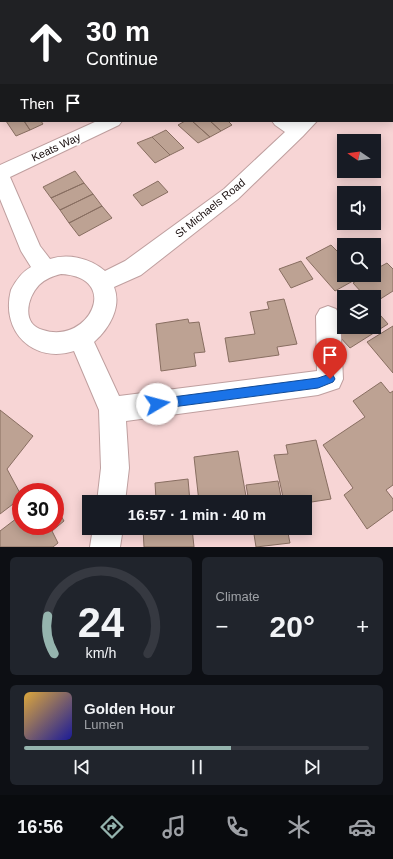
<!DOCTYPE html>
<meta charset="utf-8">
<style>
body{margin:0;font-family:Arial,sans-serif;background:#20242c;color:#f1f3f6;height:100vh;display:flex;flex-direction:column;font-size:15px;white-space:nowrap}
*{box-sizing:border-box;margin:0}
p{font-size:13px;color:#9ea1a6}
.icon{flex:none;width:22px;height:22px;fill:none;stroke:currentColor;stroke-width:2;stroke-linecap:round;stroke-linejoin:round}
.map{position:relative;height:547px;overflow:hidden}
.panel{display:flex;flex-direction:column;gap:10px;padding:10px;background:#0d0f14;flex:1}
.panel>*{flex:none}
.hud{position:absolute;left:0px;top:0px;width:393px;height:122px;box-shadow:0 2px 10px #0003;background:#202124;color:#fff;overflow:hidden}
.needle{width:26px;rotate:283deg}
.tools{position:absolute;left:337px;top:134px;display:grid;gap:8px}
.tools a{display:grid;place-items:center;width:44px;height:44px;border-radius:0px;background:#171b24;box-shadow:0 2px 10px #0003;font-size:20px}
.speed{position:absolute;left:12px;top:483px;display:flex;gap:8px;font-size:20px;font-weight:700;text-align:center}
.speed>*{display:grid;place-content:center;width:52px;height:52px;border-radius:50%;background:#171b24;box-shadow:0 2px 10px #0003;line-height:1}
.speed .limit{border:6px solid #d22;background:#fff;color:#111}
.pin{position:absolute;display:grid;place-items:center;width:34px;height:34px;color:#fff;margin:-41px -17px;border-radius:50% 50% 50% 0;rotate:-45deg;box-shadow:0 0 4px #0007}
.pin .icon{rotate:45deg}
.me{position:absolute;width:44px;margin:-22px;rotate:82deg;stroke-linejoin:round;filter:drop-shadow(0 0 3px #0008)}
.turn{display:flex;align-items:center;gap:14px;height:84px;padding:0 20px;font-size:18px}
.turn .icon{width:52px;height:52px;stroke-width:2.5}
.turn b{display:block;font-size:28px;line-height:34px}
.then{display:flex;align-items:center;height:38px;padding:0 20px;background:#0003;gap:8px;font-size:15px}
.big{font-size:30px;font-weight:700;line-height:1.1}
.panel .tile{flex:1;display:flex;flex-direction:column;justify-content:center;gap:6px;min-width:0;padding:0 14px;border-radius:6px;background:#20242c}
.panel .dial{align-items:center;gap:0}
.dial svg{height:104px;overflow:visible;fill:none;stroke:#363941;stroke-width:7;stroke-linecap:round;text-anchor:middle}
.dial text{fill:#f1f3f6;stroke:none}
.song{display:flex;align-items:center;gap:12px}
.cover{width:48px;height:48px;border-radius:6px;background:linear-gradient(135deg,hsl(40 70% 55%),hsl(240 70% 35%))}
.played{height:4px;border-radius:2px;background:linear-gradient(90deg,#95b4ae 60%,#363941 60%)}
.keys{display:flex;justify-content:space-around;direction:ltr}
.heat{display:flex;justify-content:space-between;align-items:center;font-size:22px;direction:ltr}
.panel .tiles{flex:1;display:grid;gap:10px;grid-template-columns:1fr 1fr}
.tile:last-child{grid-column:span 2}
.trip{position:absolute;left:82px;top:495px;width:230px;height:40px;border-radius:0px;background:#171b24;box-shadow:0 2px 10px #0003;font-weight:700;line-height:40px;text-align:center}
.dock{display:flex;height:64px;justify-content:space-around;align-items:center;background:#090b0e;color:#9ea1a6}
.dock .icon{width:28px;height:28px}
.dock .on{color:#95b4ae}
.dock b{font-size:18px;color:#f1f3f6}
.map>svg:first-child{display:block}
</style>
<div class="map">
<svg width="393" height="547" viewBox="0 0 393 547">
<rect width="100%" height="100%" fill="#f7d5d5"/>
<!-- built -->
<path fill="#f1c6c6" d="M108,0H378L109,1Z"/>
<!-- building -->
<path fill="#bda293" stroke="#886e61" d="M178,0H294L176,1Z
M6,121H24L30,130L16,136Z
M24,121H41L43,124L30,130Z
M185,121H192L210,137L198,143L178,125Z
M192,121H210L221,131L210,137Z
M210,121H228L232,125L221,131Z
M166,130L184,148L170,155L152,137Z
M152,137L170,155L155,163L137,143Z
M75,171L84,183L51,198L43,187Z
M158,181L168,192L142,206L133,195Z
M84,183L93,194L60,210L51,198Z
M93,194L102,206L69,223L60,210Z
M102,206L112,218L79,236L69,223Z
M331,245L339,253L344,250V275H358L360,277L335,291L306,258Z
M301,261L313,279L291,288L279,269Z
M387,263L393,269V291L374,303V297H357L363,294L353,283L366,275H374V270Z
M284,299L297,344L277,347L279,355L229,362L225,338L255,334L250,312L269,309L267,302Z
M344,305V324L333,312Z
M374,308L388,324L350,348L338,335L348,328L347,327H374Z
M188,319L189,323L199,322L205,352L194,353L196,366L161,371L156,324Z
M393,326V373L367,342Z
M381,382L390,393L393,391V485L386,490L393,499V510L367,529L344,495L353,488L323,445L365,417L353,401Z
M0,410L33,436L7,469L21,495V498L0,514Z
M316,440L331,499L305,503L284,502L274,455L288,454L286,445Z
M238,451L247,502H199L194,457Z
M188,479L190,502H143L142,501L156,499L155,483Z
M278,481L282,502H249L246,485Z
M55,505L64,521L52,531L58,543L53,547H0V531L21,515V526H55Z
M143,528H192L194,547H144Z
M253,528H287L290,543L256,547Z"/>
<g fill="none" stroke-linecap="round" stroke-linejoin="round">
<!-- minor casing -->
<g stroke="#bf9f9f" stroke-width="2">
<path id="minor" d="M0,12H1V20H0Z
M392,28H393V38H392Z
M97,121H122L119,125L10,177L40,246L50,259C68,253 90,258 105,271L125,261L224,189L285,132L275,125L272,121H293L296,122L297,121H317L303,136L238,199L141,275L114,287C122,307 109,329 94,342L119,396L317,371L316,316L320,309L328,306L336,309L340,316L343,379L339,388L318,395L126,421L129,468L125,502H97L101,468L99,410L74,351C34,364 0,332 11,290C16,280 22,272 31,267L21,251L0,199V165ZM61,274C122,277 89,345 43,330C21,324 27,298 39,285C45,279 53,276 61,274Z
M93,528H123L120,547H90Z"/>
</g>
<!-- minor -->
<use href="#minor" fill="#fff" fill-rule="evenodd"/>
</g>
<!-- route -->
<path fill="#1a73e8" stroke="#114b97" d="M330,374L333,375L335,379L333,382L318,388L157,409L153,408L151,404L153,400L157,399L318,378Z"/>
<g text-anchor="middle" stroke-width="4" stroke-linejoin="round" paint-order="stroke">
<!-- street labels -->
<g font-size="11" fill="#170c0c" stroke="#fff">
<text transform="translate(56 147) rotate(-25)" y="4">Keats Way</text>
<text transform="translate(210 208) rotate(-39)" y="4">St Michaels Road</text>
</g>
</g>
</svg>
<div class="tools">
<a><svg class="needle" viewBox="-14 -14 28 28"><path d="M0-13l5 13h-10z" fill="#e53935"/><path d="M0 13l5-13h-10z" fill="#9ea1a6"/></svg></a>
<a><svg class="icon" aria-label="sound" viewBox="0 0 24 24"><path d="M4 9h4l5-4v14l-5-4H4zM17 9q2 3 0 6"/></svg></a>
<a><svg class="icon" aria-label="search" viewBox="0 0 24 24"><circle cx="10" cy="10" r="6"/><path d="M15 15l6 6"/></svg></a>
<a><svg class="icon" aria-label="layers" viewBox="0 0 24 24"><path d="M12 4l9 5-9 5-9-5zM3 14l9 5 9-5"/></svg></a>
</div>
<div class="speed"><div class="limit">30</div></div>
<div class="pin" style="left:330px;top:379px;background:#d93025"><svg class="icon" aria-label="arrive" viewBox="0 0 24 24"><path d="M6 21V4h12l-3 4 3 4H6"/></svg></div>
<svg class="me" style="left:157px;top:404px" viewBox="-20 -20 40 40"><circle r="19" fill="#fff"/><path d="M0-13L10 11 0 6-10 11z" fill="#1a73e8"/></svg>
<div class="trip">16:57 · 1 min · 40 m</div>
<div class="hud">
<div class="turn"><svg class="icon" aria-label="ahead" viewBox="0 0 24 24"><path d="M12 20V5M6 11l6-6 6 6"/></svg><div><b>30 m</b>Continue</div></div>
<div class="then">Then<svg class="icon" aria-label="arrive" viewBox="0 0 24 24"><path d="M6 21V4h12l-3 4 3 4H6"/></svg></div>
</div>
</div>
<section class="panel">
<div class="tiles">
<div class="tile dial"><svg viewBox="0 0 100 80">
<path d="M14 69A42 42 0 1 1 86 69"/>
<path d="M14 69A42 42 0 0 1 9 40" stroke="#95b4ae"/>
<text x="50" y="56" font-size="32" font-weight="700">24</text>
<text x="50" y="72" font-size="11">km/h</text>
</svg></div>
<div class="tile"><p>Climate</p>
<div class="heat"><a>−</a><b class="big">20°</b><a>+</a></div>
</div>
<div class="tile">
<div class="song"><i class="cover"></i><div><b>Golden Hour</b><p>Lumen</p></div></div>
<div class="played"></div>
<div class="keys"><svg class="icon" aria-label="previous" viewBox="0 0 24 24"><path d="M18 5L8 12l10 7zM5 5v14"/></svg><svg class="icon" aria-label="pause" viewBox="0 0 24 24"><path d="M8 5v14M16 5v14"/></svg><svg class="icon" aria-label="next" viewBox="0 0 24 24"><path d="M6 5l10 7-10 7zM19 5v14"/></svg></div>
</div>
</div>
</section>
<nav class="dock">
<b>16:56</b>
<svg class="icon on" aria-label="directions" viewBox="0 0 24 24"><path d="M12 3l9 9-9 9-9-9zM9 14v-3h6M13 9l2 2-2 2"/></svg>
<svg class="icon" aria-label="music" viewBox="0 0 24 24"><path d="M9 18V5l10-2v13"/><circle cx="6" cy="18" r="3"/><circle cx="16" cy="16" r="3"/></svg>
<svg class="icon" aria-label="phone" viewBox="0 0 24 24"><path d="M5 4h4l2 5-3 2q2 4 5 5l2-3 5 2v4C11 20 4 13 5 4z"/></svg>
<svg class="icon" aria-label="climate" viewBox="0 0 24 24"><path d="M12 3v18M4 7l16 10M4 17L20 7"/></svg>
<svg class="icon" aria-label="car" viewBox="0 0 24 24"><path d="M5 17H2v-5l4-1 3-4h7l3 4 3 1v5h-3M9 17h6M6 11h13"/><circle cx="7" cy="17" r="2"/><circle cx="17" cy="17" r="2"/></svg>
</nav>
